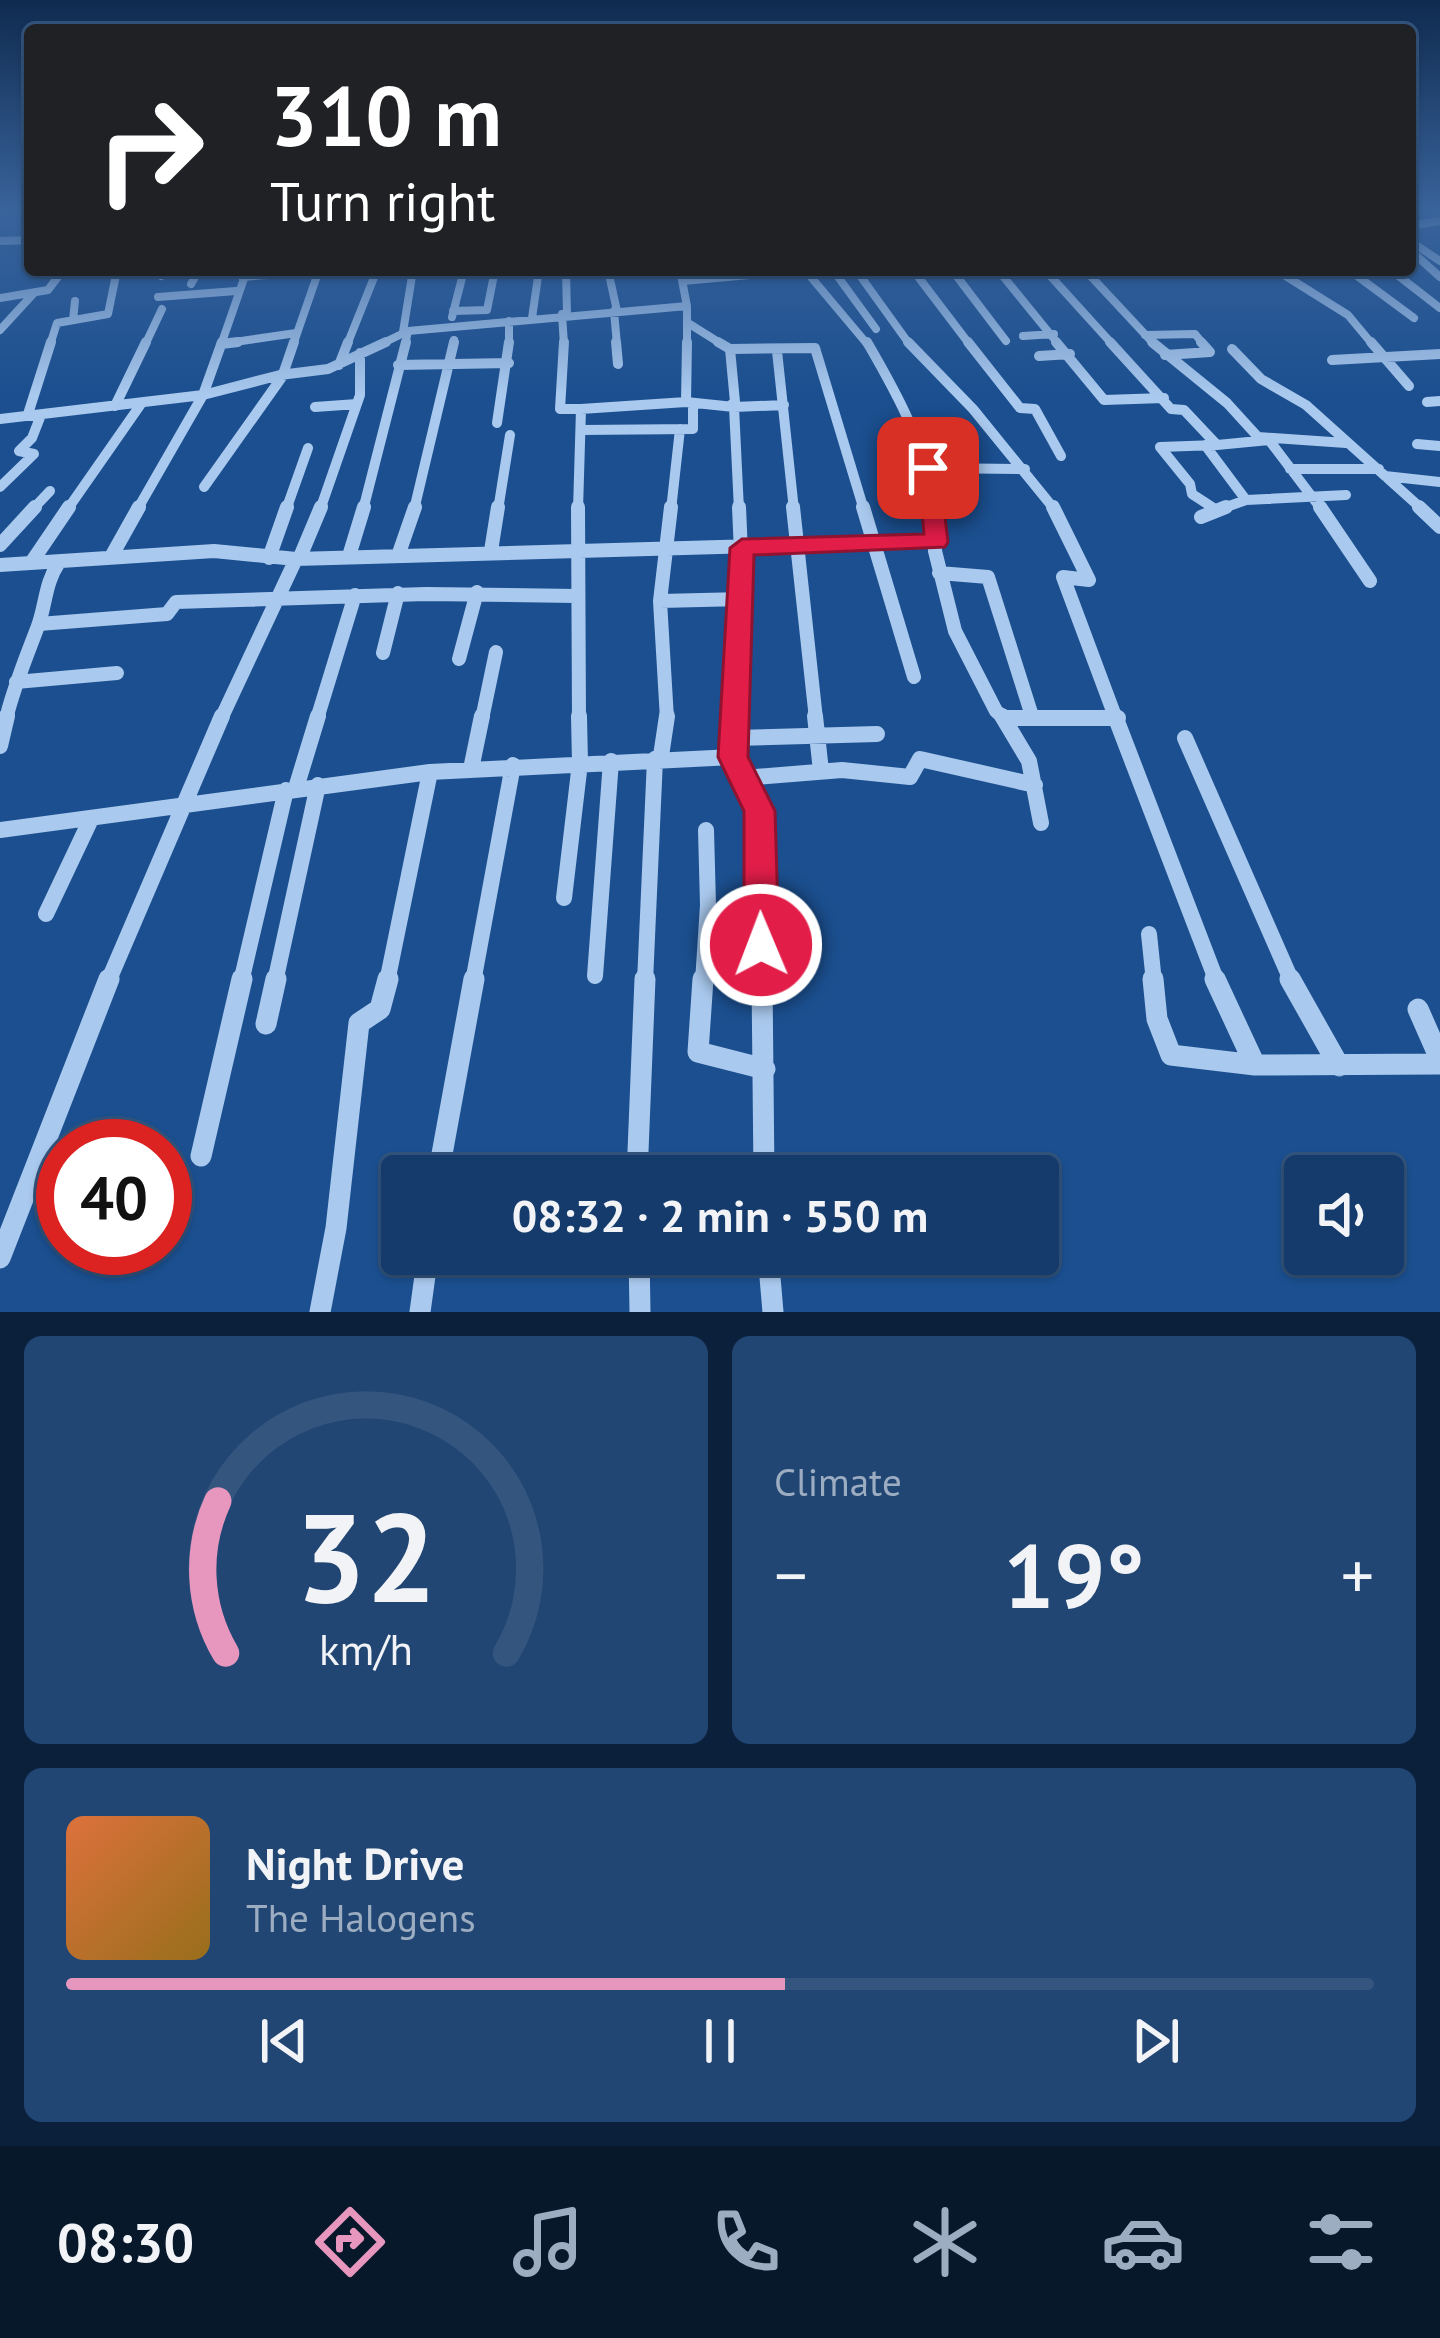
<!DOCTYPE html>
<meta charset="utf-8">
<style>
body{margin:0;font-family:"PT Sans",sans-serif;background:#214673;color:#f1f3f6;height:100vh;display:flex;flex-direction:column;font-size:45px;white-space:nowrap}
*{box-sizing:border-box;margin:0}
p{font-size:39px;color:#9dadc1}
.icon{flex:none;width:66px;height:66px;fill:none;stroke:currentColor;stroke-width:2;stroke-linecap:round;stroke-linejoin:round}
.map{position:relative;height:1312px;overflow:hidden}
.drawer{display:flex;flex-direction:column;gap:24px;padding:24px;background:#0b203b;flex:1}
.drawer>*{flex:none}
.hud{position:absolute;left:24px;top:24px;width:1392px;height:252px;border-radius:12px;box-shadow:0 3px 9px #0004,0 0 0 3px #33557e;background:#202124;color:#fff;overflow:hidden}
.controls{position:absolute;left:1284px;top:1155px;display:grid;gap:24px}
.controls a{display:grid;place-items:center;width:120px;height:120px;border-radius:12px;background:#143b6b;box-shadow:0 3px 9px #0004,0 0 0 3px #33557e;font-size:60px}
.speed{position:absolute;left:36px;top:1119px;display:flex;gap:24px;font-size:60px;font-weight:700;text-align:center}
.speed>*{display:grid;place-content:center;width:156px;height:156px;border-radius:50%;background:#143b6b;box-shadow:0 3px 9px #0004,0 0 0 3px #33557e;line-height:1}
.speed .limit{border:18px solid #d22;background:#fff;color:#111}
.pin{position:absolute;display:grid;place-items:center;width:102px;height:102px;color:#fff;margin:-51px;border-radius:24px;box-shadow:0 6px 18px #0006}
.me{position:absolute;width:132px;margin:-66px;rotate:359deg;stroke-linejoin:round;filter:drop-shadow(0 0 9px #0008)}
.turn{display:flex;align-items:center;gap:42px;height:252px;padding:0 48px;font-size:54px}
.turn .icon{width:156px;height:156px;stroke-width:2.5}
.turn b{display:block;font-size:84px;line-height:102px}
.big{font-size:90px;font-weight:700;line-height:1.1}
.drawer .widget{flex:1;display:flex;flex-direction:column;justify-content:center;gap:18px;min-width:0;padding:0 42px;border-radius:18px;background:#214673}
.drawer .dial{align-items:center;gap:0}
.dial svg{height:312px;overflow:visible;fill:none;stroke:#33557e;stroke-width:7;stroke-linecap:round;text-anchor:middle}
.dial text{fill:#f1f3f6;stroke:none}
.song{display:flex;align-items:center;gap:36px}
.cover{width:144px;height:144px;border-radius:18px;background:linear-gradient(135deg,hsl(20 70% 55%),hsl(40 70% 35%))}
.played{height:12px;border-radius:6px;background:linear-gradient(90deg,#e797bd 55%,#33557e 55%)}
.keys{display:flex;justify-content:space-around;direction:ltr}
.heat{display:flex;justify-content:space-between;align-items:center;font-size:66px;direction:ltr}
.drawer .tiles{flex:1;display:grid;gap:24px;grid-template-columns:1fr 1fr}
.widget:last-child{grid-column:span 2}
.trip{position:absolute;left:381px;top:1155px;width:678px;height:120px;border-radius:12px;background:#143b6b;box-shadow:0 3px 9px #0004,0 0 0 3px #33557e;font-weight:700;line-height:120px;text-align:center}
.dock{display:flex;height:192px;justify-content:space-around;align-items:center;background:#08182b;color:#9dadc1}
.dock .icon{width:84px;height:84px}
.dock .active{color:#e797bd}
.dock b{font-size:54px;color:#f1f3f6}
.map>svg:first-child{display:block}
</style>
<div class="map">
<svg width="1440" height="1312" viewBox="0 0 1440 1312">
<rect width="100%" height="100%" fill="#1b4f8f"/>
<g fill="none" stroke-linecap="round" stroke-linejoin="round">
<!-- minor-far4 -->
<path stroke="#a9c9ee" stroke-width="8" d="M1410,226L1440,221
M0,241L30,240
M1410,241L1440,261
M1410,250L1440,277
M566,270L567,314
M608,270L617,311
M680,270L687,306V345
M805,270L868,345
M833,270L876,329
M856,270L910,345
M913,270L970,345
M952,270L1006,341
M998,270L1059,345
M1045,270L1113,345
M1085,270L1155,345
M1276,270L1348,315L1373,345
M1349,270L1414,318
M1391,270L1440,308
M161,276L165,270
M242,277L332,270
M683,281L805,270
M191,284L199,270
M158,297L236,291
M0,298L48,290L63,270
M453,311L487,310L495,270
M614,311L617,345
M562,314L564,345
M452,317L464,270
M532,318L539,270
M73,320L75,301
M509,321V345
M688,323L723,345
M0,330L34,293
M403,332L413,270
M1145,335L1195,334L1204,345
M1023,336L1054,334
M221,344L296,333
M50,345L57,323L108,314L117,270
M145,345L162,309
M221,345L247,270
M293,345L319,270
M347,345L377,270
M379,345L408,331L687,306
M405,345L408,331
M453,345L454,340"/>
<!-- minor-far3 -->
<path stroke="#a9c9ee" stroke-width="10" d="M564,342L560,409H581
M616,342L618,364
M687,342L686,402L734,407L739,510
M718,342L730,349L815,348L864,510
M867,342C899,397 926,446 934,510
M908,342L973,409L1055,510
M968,342L1020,408L1035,409L1061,456
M1056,342L1104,400L1164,398
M1110,342L1171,409L1184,410L1217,445L1160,447
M1152,342L1227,403L1258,437L1346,443
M1371,342L1409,386
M221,344L238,342
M730,349L735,402L731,405
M1232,349L1261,379L1306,405L1423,510
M777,351L794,510
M1165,355L1210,352L1201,342
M1039,356L1070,354
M1332,360L1440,354
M339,365L348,342
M398,365L509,363
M1427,402L1440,401
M115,406L146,342
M315,407L357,404
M734,407L784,405
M28,414L51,342
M0,419L203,395L280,375L328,369L386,342
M497,423L509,342
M953,428L968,467
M581,430L693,429V404
M1417,444L1440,446
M1205,445L1246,500L1346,495
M1217,445L1269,440L1322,510
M1160,447L1190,484L1192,494L1215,509
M929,468L1025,469
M1290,469H1379
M1385,476L1440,482
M0,487L34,454L19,451L32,438L41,415
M204,487L282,377L294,342
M32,510L50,491
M67,510L141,404
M137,510L203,395L222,342
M286,510L308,448
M320,510L360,395V353
M363,510L406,342
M414,510L454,342
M498,510L510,435
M578,510L581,409L686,402
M671,510L680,429
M1218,510L1246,500"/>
<!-- minor-far2 -->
<path stroke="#a9c9ee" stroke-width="14" d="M578,507L579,719
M793,507L816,719
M863,507L914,677
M934,507L935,551L955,631L996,711L1005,719
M1053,507L1089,580L1063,577L1116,719
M1320,507L1370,581
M1419,507L1440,527
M1201,517L1226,507
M0,545L35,507
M491,551L498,507
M399,553L415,507
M349,556L364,507
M111,557L139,507
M300,557L321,507
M269,558L287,507
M31,563L69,507
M0,565L214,551L296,559L936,541
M939,573L988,577L1033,719
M660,601L743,599
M39,624L167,614L176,602L426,594L576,596
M383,653L398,593
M459,659L477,592
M16,682L117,673
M1007,718H1118
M6,719C14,686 26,658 38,626C46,604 45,583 59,562
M221,719L296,559
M317,719L355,595
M482,719L496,652
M667,719L660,601L671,507
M735,719L743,599L739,507"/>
<!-- minor-far1 -->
<path stroke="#a9c9ee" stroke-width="16" d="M736,716L733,757L760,811L762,982
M815,716L821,771
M1002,716L1029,761L1041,823
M1115,716L1217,982
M1007,718H1118
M736,738L877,734
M1185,738L1292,982
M0,746L7,716
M471,769L482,716
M743,778L842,770L910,777L920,759L1035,785
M296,788L318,716
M0,830L430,772L733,757
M564,898L580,763L579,716
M46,914L91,819
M1149,934L1154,982
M595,976L611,761
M108,982L222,716
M241,982L286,790
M275,982L318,785
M387,982L430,772
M473,982L513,765
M645,982L655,759L661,756L667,716
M703,982L708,905L706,830"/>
<!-- minor -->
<path stroke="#a9c9ee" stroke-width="21" d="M703,979L698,1052L765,1069
M762,979L764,1176
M1153,979L1157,1019L1171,1055L1255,1065L1440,1064
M1215,979L1255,1065
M1290,979L1339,1066
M1418,1009L1440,1059
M266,1024L276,979
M201,1156L242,979
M438,1176L474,979
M637,1176L645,979
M639,1254L640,1312
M768,1254L773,1312
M0,1258L109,979
M320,1312L336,1228L359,1023L380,1009L388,979
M420,1312L428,1254"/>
</g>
<!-- sky -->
<linearGradient id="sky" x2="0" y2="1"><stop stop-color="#0f2b4f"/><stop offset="0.53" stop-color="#39639b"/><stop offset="1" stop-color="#39639b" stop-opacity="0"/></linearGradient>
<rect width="1440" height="395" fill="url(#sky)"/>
<!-- route -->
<path fill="#e11d48" stroke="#92132f" stroke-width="3" d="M928,461L939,468L948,542L945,547L754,555L748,757L775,811L779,945L774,957L761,962L749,957L744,945V811L718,757L730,548L742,539L924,534L918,468Z"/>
</svg>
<div class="controls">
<a><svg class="icon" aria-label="sound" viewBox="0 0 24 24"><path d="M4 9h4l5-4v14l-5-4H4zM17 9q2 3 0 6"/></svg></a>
</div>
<div class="speed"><div class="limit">40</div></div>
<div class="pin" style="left:928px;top:468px;background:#d93025"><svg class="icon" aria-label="arrive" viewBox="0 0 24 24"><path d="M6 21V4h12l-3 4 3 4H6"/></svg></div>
<svg class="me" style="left:761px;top:945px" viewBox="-20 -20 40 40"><circle r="17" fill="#e11d48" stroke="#fff" stroke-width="3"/><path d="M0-11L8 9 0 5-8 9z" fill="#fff"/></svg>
<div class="trip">08:32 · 2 min · 550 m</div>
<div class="hud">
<div class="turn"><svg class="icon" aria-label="right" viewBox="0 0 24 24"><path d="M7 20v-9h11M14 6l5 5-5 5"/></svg><div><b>310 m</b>Turn right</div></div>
</div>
</div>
<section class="drawer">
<div class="tiles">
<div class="widget dial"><svg viewBox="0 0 100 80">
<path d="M14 69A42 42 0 1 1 86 69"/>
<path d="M14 69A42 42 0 0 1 12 30" stroke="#e797bd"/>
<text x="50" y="56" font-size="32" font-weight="700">32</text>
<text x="50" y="72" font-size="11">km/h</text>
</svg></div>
<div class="widget"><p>Climate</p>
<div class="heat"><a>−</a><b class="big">19°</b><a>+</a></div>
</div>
<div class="widget">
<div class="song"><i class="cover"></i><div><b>Night Drive</b><p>The Halogens</p></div></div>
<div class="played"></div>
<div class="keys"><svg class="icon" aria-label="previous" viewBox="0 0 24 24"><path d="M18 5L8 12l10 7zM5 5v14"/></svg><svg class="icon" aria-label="pause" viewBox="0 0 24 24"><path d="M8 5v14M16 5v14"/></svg><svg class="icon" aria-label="next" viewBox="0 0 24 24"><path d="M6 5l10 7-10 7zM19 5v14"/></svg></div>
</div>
</div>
</section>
<nav class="dock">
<b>08:30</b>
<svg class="icon active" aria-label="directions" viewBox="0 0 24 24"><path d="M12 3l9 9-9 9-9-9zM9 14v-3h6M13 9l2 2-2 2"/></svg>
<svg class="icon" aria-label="music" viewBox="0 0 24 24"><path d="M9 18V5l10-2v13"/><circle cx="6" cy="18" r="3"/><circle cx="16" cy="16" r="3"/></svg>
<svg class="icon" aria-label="phone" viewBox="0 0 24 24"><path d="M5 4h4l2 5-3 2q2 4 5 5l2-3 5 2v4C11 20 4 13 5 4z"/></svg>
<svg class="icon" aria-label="climate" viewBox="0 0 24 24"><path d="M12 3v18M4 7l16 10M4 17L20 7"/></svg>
<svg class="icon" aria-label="car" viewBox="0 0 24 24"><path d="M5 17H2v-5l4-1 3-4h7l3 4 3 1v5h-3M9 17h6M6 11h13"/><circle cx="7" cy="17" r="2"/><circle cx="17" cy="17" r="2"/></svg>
<svg class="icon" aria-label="filters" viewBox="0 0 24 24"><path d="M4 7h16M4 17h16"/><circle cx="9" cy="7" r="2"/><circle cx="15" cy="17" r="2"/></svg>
</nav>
